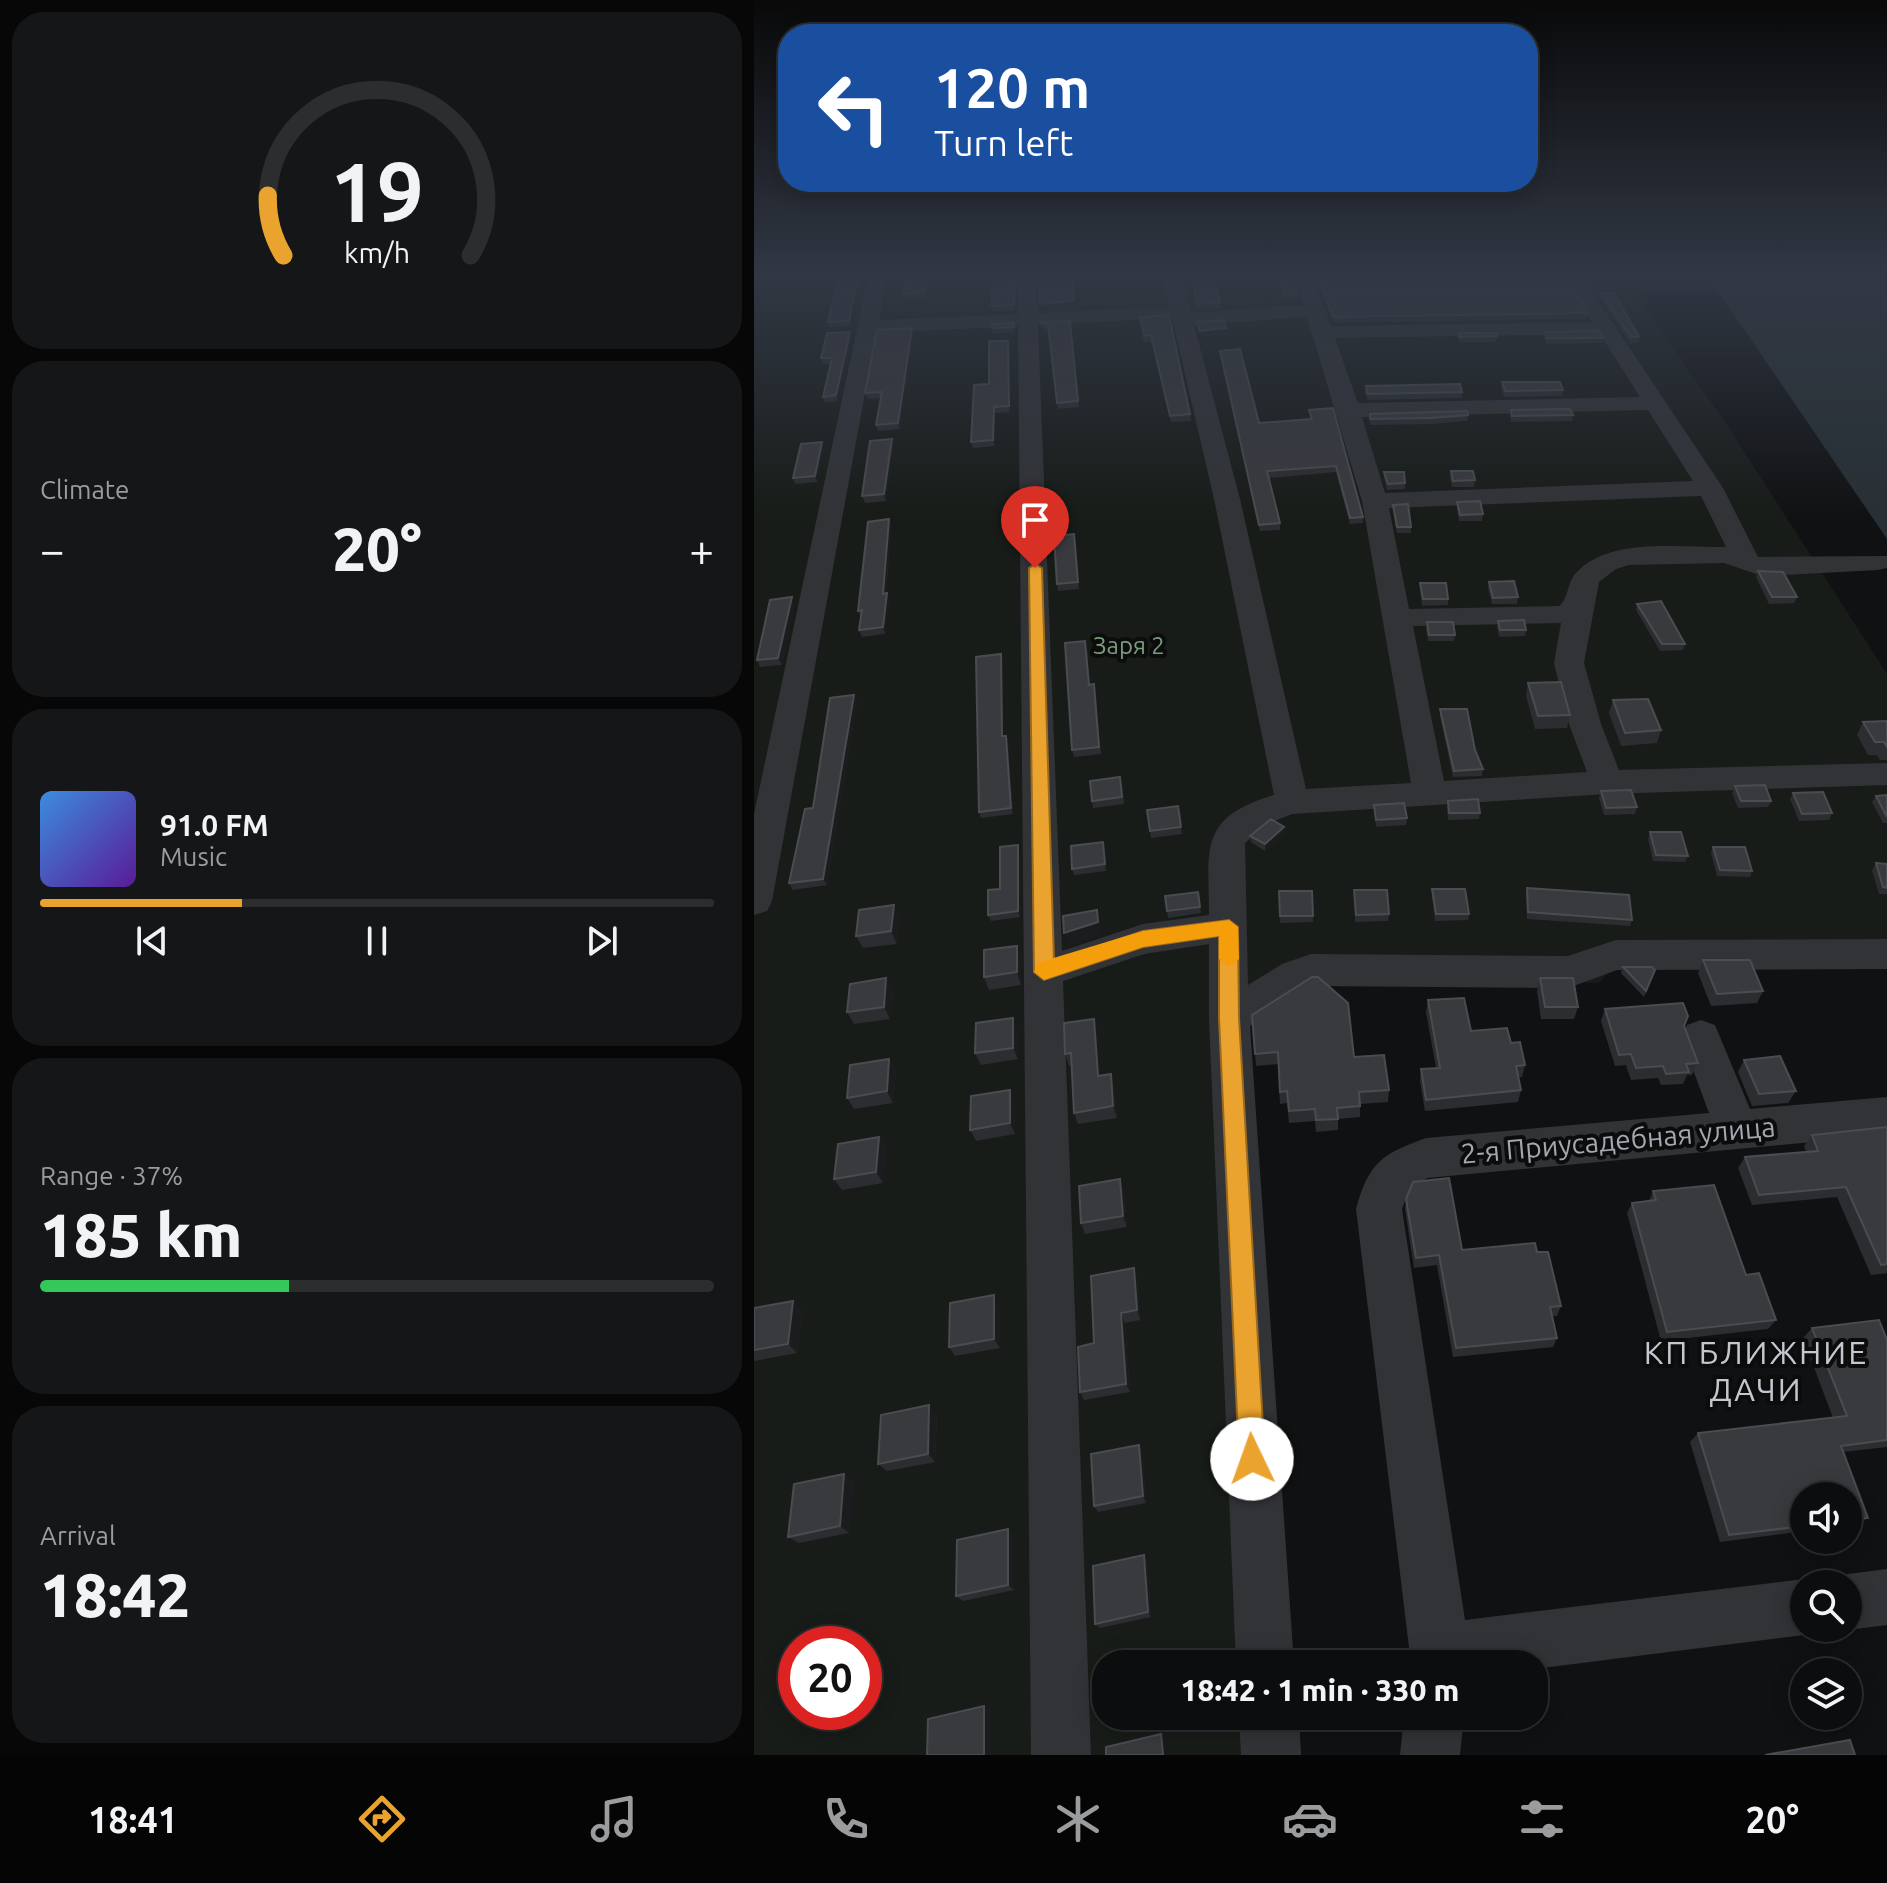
<!DOCTYPE html>
<meta charset="utf-8">
<style>
body{margin:0;font-family:Ubuntu,sans-serif;background:#151617;color:#f1f3f6;height:100vh;display:flex;flex-direction:column;font-size:30px;white-space:nowrap}
*{box-sizing:border-box;margin:0}
p{font-size:26px;color:#9a9c9e}
.icon{flex:none;width:44px;height:44px;fill:none;stroke:currentColor;stroke-width:2;stroke-linecap:round;stroke-linejoin:round}
.map{position:relative;flex:1;overflow:hidden}
.drawer{display:flex;flex-direction:column;gap:12px;padding:12px;background:#070708;width:754px}
.drawer>*{flex:none}
.banner{position:absolute;left:24px;top:24px;width:760px;height:168px;border-radius:32px;box-shadow:0 4px 20px #0003,0 0 0 2px #2c2d2e;background:#1a4fa0;color:#fff;overflow:hidden}
.buttons{position:absolute;left:1036px;top:1482px;display:grid;gap:16px}
.buttons a{display:grid;place-items:center;width:72px;height:72px;border-radius:50%;background:#0c0d0e;box-shadow:0 4px 20px #0003,0 0 0 2px #2c2d2e;font-size:40px}
.speed{position:absolute;left:24px;top:1626px;display:flex;gap:16px;font-size:40px;font-weight:700;text-align:center}
.speed>*{display:grid;place-content:center;width:104px;height:104px;border-radius:50%;background:#0c0d0e;box-shadow:0 4px 20px #0003,0 0 0 2px #2c2d2e;line-height:1}
.speed .limit{border:12px solid #d22;background:#fff;color:#111}
.pin{position:absolute;display:grid;place-items:center;width:68px;height:68px;color:#fff;margin:-82px -34px;border-radius:50% 50% 50% 0;rotate:-45deg;box-shadow:0 0 8px #0007}
.pin .icon{rotate:45deg}
.me{position:absolute;width:88px;margin:-44px;rotate:357deg;stroke-linejoin:round;filter:drop-shadow(0 0 6px #0008)}
.turn{display:flex;align-items:center;gap:28px;height:168px;padding:0 24px;font-size:36px}
.turn .icon{width:104px;height:104px;stroke-width:2.5}
.turn b{display:block;font-size:56px;line-height:68px}
.big{font-size:60px;font-weight:800;line-height:1.1}
.drawer .card{flex:1;display:flex;flex-direction:column;justify-content:center;gap:12px;min-width:0;padding:0 28px;border-radius:32px;background:#151617}
.drawer .dial{align-items:center;gap:0}
.dial svg{height:208px;overflow:visible;fill:none;stroke:#2c2d2e;stroke-width:7;stroke-linecap:round;text-anchor:middle}
.dial text{fill:#f1f3f6;stroke:none}
.song{display:flex;align-items:center;gap:24px}
.cover{width:96px;height:96px;border-radius:12px;background:linear-gradient(135deg,hsl(210 70% 55%),hsl(270 70% 35%))}
.played{height:8px;border-radius:4px;background:linear-gradient(90deg,#eba32f 30%,#2c2d2e 30%)}
.keys{display:flex;justify-content:space-around;direction:ltr}
.heat{display:flex;justify-content:space-between;align-items:center;font-size:44px;direction:ltr}
.charge{height:12px;border-radius:6px;background:linear-gradient(90deg,#34c759 37%,#2c2d2e 0)}
.trip{position:absolute;left:338px;top:1650px;width:456px;height:80px;border-radius:32px;background:#0c0d0e;box-shadow:0 4px 20px #0003,0 0 0 2px #2c2d2e;font-weight:800;line-height:80px;text-align:center}
.dock{display:flex;height:128px;justify-content:space-around;align-items:center;background:#050506;color:#9a9c9e}
.dock .icon{width:56px;height:56px}
.dock .on{color:#eba32f}
.dock b{font-size:36px;color:#f1f3f6}
main{display:flex;flex:1;min-height:0}
.map>svg:first-child{display:block}
</style>
<main>
<section class="drawer">
<div class="card dial"><svg viewBox="0 0 100 80">
<path d="M14 69A42 42 0 1 1 86 69"/>
<path d="M14 69A42 42 0 0 1 8 46" stroke="#eba32f"/>
<text x="50" y="56" font-size="32" font-weight="700">19</text>
<text x="50" y="72" font-size="11">km/h</text>
</svg></div>
<div class="card"><p>Climate</p>
<div class="heat"><a>−</a><b class="big">20°</b><a>+</a></div>
</div>
<div class="card">
<div class="song"><i class="cover"></i><div><b>91.0 FM</b><p>Music</p></div></div>
<div class="played"></div>
<div class="keys"><svg class="icon" aria-label="previous" viewBox="0 0 24 24"><path d="M18 5L8 12l10 7zM5 5v14"/></svg><svg class="icon" aria-label="pause" viewBox="0 0 24 24"><path d="M8 5v14M16 5v14"/></svg><svg class="icon" aria-label="next" viewBox="0 0 24 24"><path d="M6 5l10 7-10 7zM19 5v14"/></svg></div>
</div>
<div class="card"><p>Range · 37%</p><b class="big">185 km</b><div class="charge"></div></div>
<div class="card"><p>Arrival</p><b class="big">18:42</b></div>
</section>
<div class="map">
<svg width="1133" height="1755" viewBox="0 0 1133 1755">
<rect width="100%" height="100%" fill="#101112"/>
<!-- green -->
<path fill="#171c18" fill-rule="evenodd" d="M0,272H866L973,425L1133,674V962L865,961L845,983L552,977L488,1024L531,1664H352V1716H534L537,1755H0ZM42,1644H110V1712H42Z"/>
<!-- water -->
<path fill="#283035" d="M951,272H1133V539Z"/>
<g fill="none" stroke-linecap="round" stroke-linejoin="round">
<!-- minor -->
<path fill="#323337" fill-rule="evenodd" d="M115,272H133L125,320L264,314V272H282L284,313L416,307L408,272H426L437,313L549,305L539,272H701L692,278L560,279L577,326L838,322L807,272H825L969,488L1004,557L1133,556V568L1124,570L1008,576L970,563L875,565L862,569L845,582L830,663L847,724L865,770L1133,763V785L853,794L538,814L513,824L491,843L494,985L528,964L557,954L814,956L862,940L1133,939V969L863,970L814,988L557,986L496,1026L540,1664H482L455,1018V944L390,954L309,981L337,1755H277L264,326L122,333L18,901L13,911L0,915V814ZM553,317L608,501L657,783L552,789L486,499L440,325ZM418,318L460,499L520,795C444,818 455,848 455,915L389,924L308,951L284,325ZM846,334L886,397L604,403L581,338ZM894,410L939,481L631,493L608,417ZM947,496L972,547C927,548 855,536 822,573C813,582 815,598 805,606L655,609L635,508ZM807,623L800,663L815,724L833,772L690,781L659,626Z
M947,1020L961,1025L996,1109L1133,1097V1135L673,1178L655,1190L648,1209L711,1620L1050,1579L1063,1584H1050V1628H1068L1050,1635L780,1669V1664H657L602,1209C615,1162 628,1154 672,1138L955,1113L927,1037L933,1025Z
M1133,1569V1625L1094,1630L1089,1628H1094V1584L1074,1582L1094,1574Z
M485,1716H545L547,1755H487Z
M650,1716H710L706,1755H646Z"/>
</g>
<!-- wall -->
<path fill="#2c2d30" d="M0,272H29L27,279L0,281Z
M85,272L97,326L75,328L74,322Z
M153,272H175L172,298L152,299L150,294Z
M264,272L261,311L239,312L238,306Z
M436,272L466,302L467,308L443,310Z
M524,273L544,294V299L529,300Z
M564,276L834,313L833,319L579,323L564,282Z
M847,293L885,337L884,343H876L846,299Z
M415,315L436,414L437,421L417,422L397,341L390,342L386,317Z
M316,321L325,407L304,409L295,330L287,328L286,322Z
M260,323L261,332L239,334L238,328Z
M158,328L160,334L146,429L124,431L122,425L127,398L113,399L111,393Z
M791,332L849,338L848,343L793,344L790,338Z
M705,333L743,336L742,342H705Z
M98,337L84,401L71,403L69,397L76,364H69L67,358Z
M256,347V412L241,413V446L219,448L217,442L235,384Z
M466,351L505,423L556,419L555,410L609,517V523L596,524L582,472L515,478L526,523V530L506,531Z
M748,382L809,390L808,396L750,397L747,388Z
M612,386L708,392V398L613,400Z
M757,410L819,415L818,421L757,422L756,416Z
M616,414L714,415L713,421L677,424L616,425Z
M139,445L132,501L111,503L108,496Z
M70,448L63,482L41,484L39,478Z
M697,471L721,480L720,487H698L696,478Z
M630,472L651,483V489L633,490L630,478Z
M703,502L729,514L728,521H705L703,508Z
M639,505L657,527V533H643L639,511Z
M135,519L137,526L132,593L135,600L131,634L108,637L105,630L107,617L104,611Z
M320,534L325,589L304,591L303,584Z
M1004,571L1043,597L1040,603L1015,604L1002,577Z
M735,582L764,597L763,604H738L734,588Z
M666,583L694,599V605L668,606L666,590Z
M40,604L28,665L6,667L3,660Z
M883,604L931,644L929,650L906,651L882,610Z
M744,621L772,630L771,636L745,637L743,627Z
M673,622L701,635L700,641H674L672,629Z
M333,647L335,685L340,684L341,691L347,754L320,757L318,750Z
M247,654L249,661V736H252L254,742L259,814L227,818L225,812Z
M774,683L816,715L813,728L781,729L772,696Z
M100,695L103,702L73,885L39,890L35,883L59,808Z
M859,700L907,730L903,743L867,746L855,713Z
M686,709L721,750L729,769L728,776L699,777L686,716Z
M1133,721V760H1126L1123,755H1114L1103,735L1109,722Z
M368,783L370,804L339,808L338,801Z
M981,786L1017,801L1014,807L984,808L978,793Z
M847,791L883,807L881,814L850,815L845,798Z
M1039,793L1078,813L1075,820L1045,821L1036,799Z
M1133,795V823H1129L1118,802L1122,796Z
M694,801L726,813L725,819L694,820L693,807Z
M620,805L653,818L652,825L622,827Z
M424,806L428,834L397,838L393,810Z
M896,832L934,856L931,862L899,861L894,839Z
M531,833L511,851L497,842L496,836Z
M959,847L998,871L996,877L963,876L957,853Z
M350,848L352,871L320,875L318,869Z
M266,851V917L237,921L234,915Z
M1122,863L1133,864V894H1125L1118,870Z
M773,888L878,920L876,926L773,919L772,894Z
M678,889L715,914L714,920L681,921L678,896Z
M600,890L635,914L634,921L601,922Z
M525,891H558L559,922L526,923Z
M444,892L447,913L414,918L411,896Z
M145,918L143,944L109,948L102,936Z
M267,958V985L235,990L230,977Z
M949,960L1009,991L1003,1003L957,1006L944,973Z
M869,967L901,970L890,997L867,973Z
M132,978L139,990L136,1019L100,1024L93,1012Z
M786,978L824,1007L820,1019H787L783,991Z
M674,1000L717,1031L757,1043L771,1065L768,1077H765L767,1090L764,1102L671,1111L666,1081L667,1069L682,1068L672,1012Z
M851,1009L930,1026L944,1063L938,1075H933L929,1084L907,1085L904,1078L877,1080L872,1065L861,1066L847,1021Z
M498,1015L600,1057L635,1090L634,1102L606,1104V1117L584,1119V1130L562,1132L561,1121L535,1123L533,1103L526,1104L524,1064L502,1066Z
M340,1019L343,1031L346,1076L360,1086L363,1118L324,1124L320,1113L318,1065L315,1066L311,1054Z
M264,1030V1059L227,1065L221,1053Z
M135,1059L142,1071L139,1103L100,1109L93,1098Z
M990,1060L1042,1091L1034,1103L998,1106L984,1072Z
M261,1102V1134L222,1141L216,1130Z
M1133,1127V1273L1117,1275L1083,1197L998,1205L984,1168L991,1157L1052,1152L1050,1146L1058,1135Z
M125,1137L132,1148L129,1183L88,1190L80,1179Z
M370,1189L373,1227L331,1234L327,1223Z
M899,1191L992,1275L1022,1320L1014,1329L907,1341L873,1213L878,1203L895,1201Z
M652,1199L708,1250L783,1252L807,1306L803,1316H798L803,1338L799,1347L699,1357L683,1265L660,1268L651,1209Z
M380,1268L383,1278L386,1320L371,1323L376,1392L330,1400L326,1392L340,1343Z
M246,1305V1348L201,1356L195,1347Z
M0,1308L49,1310L43,1353L0,1361Z
M1058,1328L1133,1340V1447L1089,1452L1114,1518L1102,1525L1094,1526V1496H1050V1531L966,1542L936,1442L944,1433L1079,1418L1049,1338Z
M183,1414L181,1462L133,1471L124,1464Z
M385,1445L388,1452L392,1503L344,1512L340,1506Z
M100,1481L95,1533L45,1543L34,1537Z
M260,1535V1590L209,1601L202,1596Z
M390,1555L393,1560L397,1617L346,1628L341,1624Z"/>
<!-- shaded-wall -->
<path fill="#1b1c1e" d="M105,272H108L97,326L95,321Z
M173,272H175L172,298L171,292Z
M262,272H264L261,311L260,305Z
M319,279L320,307L287,310L286,304Z
M158,328L160,334L146,429L144,423Z
M472,328V334L446,337V331Z
M96,332L98,337L84,401L82,395Z
M254,341L256,347V412L255,406Z
M240,407L241,413V446L239,440Z
M138,439L139,445L132,501L130,494Z
M68,442L70,448L63,482L61,476Z
M135,519L137,526L131,600L129,594Z
M133,593L135,600L131,634L129,627Z
M38,597L40,604L28,665L24,658Z
M247,654L249,661V743L248,736Z
M100,695L103,702L73,885L69,879Z
M252,736L254,742L259,814L257,808Z
M530,827L531,833L511,851V844Z
M264,845L266,851V917L264,911Z
M140,905L145,918L143,944L137,931Z
M343,910L346,923L347,935L314,946L310,933Z
M263,946L267,958V985L263,972Z
M132,978L139,990L136,1019L130,1007Z
M259,1018L264,1030V1059L259,1048Z
M340,1019L343,1031L347,1088L344,1076Z
M135,1059L142,1071L139,1103L133,1091Z
M357,1074L360,1086L363,1118L359,1106Z
M256,1090L261,1102V1134L256,1123Z
M125,1137L132,1148L129,1183L122,1172Z
M366,1179L370,1189L373,1227L369,1216Z
M380,1268L383,1278L386,1320L383,1310Z
M240,1295L246,1305V1348L240,1339Z
M39,1301L49,1310L43,1353L34,1344Z
M367,1313L371,1323L376,1392L372,1384Z
M175,1405L183,1414L181,1462L174,1454Z
M385,1445L388,1452L392,1503L389,1496Z
M90,1474L100,1481L95,1533L86,1526Z
M254,1529L260,1535V1590L254,1585Z
M390,1555L393,1560L397,1617L394,1612Z
M230,1706L237,1709V1755H230Z
M407,1734L411,1736L412,1755H409Z"/>
<!-- building -->
<path fill="#393a3e" stroke="#494c50" stroke-width="2" d="M85,272H105L95,321L74,322Z
M153,272H173L171,292L150,294Z
M241,272H262L260,305L238,306V279H241Z
M284,272H314V280L319,279V301L286,304Z
M437,272H458L466,302L443,304Z
M712,272H808L834,313L579,317L564,276L692,275Z
M524,273H538L544,294H529Z
M847,293H860L885,337H877Z
M415,315L436,414L416,416L397,335L390,336L386,317Z
M470,320L472,328L446,331L443,322Z
M316,321L324,401L303,403L294,324L286,322Z
M260,323V327L238,328V324Z
M158,328L144,423L122,425L128,392L111,393L123,330Z
M845,331L849,338H793L791,332Z
M96,332L82,395L69,397L78,358H67L73,333Z
M705,333H742L743,336L705,337Z
M235,341H254L255,406L240,407L239,440L217,442L220,385L235,384Z
M486,349L505,423L558,419L555,410L579,408L609,517L596,518L582,466L513,471L526,523L505,525L466,351Z
M748,382H806L809,390L751,391Z
M706,384L708,392L613,394L612,386Z
M816,409L819,415L758,416L757,410Z
M713,411L714,415L677,418L616,419V414Z
M138,439L130,494L108,496L116,441Z
M68,442L61,476L39,478L47,444Z
M697,471H719L721,480L699,481Z
M630,472H650L651,483L634,484Z
M726,501L729,514L706,515L703,502Z
M654,504L657,527H643L639,505Z
M135,519L129,594L133,593L129,627L105,630L108,610L104,611L114,522Z
M320,534L324,582L303,584L300,536Z
M1004,571L1029,572L1043,597H1018Z
M760,581L764,597L739,598L735,582Z
M666,583H692L694,599H669Z
M38,597L24,658L3,660L16,600Z
M907,601L931,644H908L883,604Z
M770,620L772,630H746L744,621Z
M673,622H699L701,635H675Z
M331,641L335,685L340,684L345,747L318,750L311,643Z
M247,654L248,736H252L257,808L225,812L222,657Z
M807,682L816,715L784,716L774,683Z
M100,695L69,879L35,883L51,809L59,808L76,698Z
M894,699L907,730L871,733L859,700Z
M686,709H713L721,750L729,769L700,771Z
M1133,721V747L1130,742H1121L1109,722Z
M366,777L368,797L338,801L336,781Z
M1011,785L1017,801H987L981,786Z
M877,790L883,807L852,808L847,791Z
M1069,792L1078,813L1048,814L1039,793Z
M1133,795V817L1122,796Z
M724,799L726,813H695L694,801Z
M650,803L653,818L622,820L620,805Z
M424,806L427,827L396,831L393,810Z
M517,819L530,827L511,844L496,836Z
M896,832H927L934,856L902,855Z
M349,842L351,864L318,869L317,846Z
M264,845V911L234,915V890L246,889V847Z
M959,847H991L998,871L966,870Z
M1122,863L1133,864V888L1129,887Z
M773,888L875,895L878,920L774,912Z
M678,889H711L715,914H682Z
M600,890H633L635,914L602,915Z
M525,891H558L559,916H526Z
M444,892L446,907L413,911L411,896Z
M140,905L137,931L102,936L105,910Z
M343,910L344,922L310,933L309,916Z
M263,946V972L230,977V950Z
M949,960H996L1009,991L963,994Z
M869,967H898L901,970L892,991Z
M558,977H564L594,1003L600,1057L630,1055L635,1090L605,1092L606,1106L583,1108L584,1119L562,1120L561,1109L535,1111L533,1091L526,1092L524,1052L501,1054L498,1015Z
M132,978L130,1007L93,1012L96,984Z
M786,978H819L824,1007H791Z
M710,998L717,1031L753,1028L757,1043L766,1042L771,1065L762,1066L767,1090L672,1100L667,1069L686,1068L674,1000Z
M929,1003L934,1016L930,1026L944,1063L932,1064L935,1072L912,1074L909,1066L882,1068L877,1054L865,1055L851,1009Z
M259,1018V1048L221,1053L222,1023Z
M340,1019L344,1076L357,1074L359,1106L320,1113L317,1053L311,1054L310,1023Z
M1026,1056L1042,1091L1005,1094L990,1060Z
M135,1059L133,1091L93,1098L96,1065Z
M256,1090V1123L216,1130L217,1096Z
M1133,1127V1264L1127,1265L1092,1187L1005,1195L991,1157L1064,1151L1058,1135Z
M125,1137L122,1172L80,1179L84,1144Z
M695,1178L708,1250L781,1243L783,1252H794L807,1306L796,1307L803,1338L702,1348L685,1255L662,1258L652,1199L659,1182Z
M366,1179L369,1216L327,1223L325,1186Z
M960,1185L992,1275L1005,1273L1022,1320L913,1332L878,1203L902,1200L899,1191Z
M380,1268L383,1310L367,1313L372,1384L326,1392L324,1347L340,1343L337,1276Z
M240,1295V1339L195,1347L196,1303Z
M39,1301L34,1344L0,1350V1308Z
M1125,1320L1133,1340V1440L1087,1446L1114,1518L1094,1520V1496H1050V1526L975,1535L944,1433L1093,1416L1058,1328Z
M175,1405L174,1454L124,1464L127,1415Z
M385,1445L389,1496L340,1506L337,1454Z
M90,1474L86,1526L34,1537L40,1484Z
M254,1529V1585L202,1596L203,1540Z
M390,1555L394,1612L341,1624L339,1566Z
M230,1706V1755H173L174,1719Z
M407,1734L409,1755H352V1747Z
M1096,1740L1101,1755H1011Z"/>
<!-- sky -->
<linearGradient id="sky" x2="0" y2="1"><stop stop-color="#09090a"/><stop offset="0.53" stop-color="#313844"/><stop offset="1" stop-color="#313844" stop-opacity="0"/></linearGradient>
<rect width="1133" height="518" fill="url(#sky)"/>
<!-- route -->
<path fill="#eba32f" stroke="#996a1f" stroke-width="2" d="M281,564L288,568L300,961L389,931L475,920L484,927L485,1018L511,1459L507,1468L498,1472L488,1468L485,1459L465,1018V936L389,947L290,980L280,972L275,568Z"/>
<!-- slow -->
<path fill="#f59e0b" d="M475,920L484,927L485,959L475,967L465,959V936L389,947L290,980L280,972L283,963L389,931Z"/>
<g text-anchor="middle" stroke-width="8" stroke-linejoin="round" paint-order="stroke">
<!-- park labels -->
<g font-size="24" fill="#799d7a" stroke="#0c0c0d">
<text x="375" y="654">Заря 2</text>
</g>
<!-- near-street labels -->
<g font-size="28" fill="#a2a8b2" stroke="#0c0c0d">
<text transform="translate(864 1140) rotate(-5)" y="10">2-я Приусадебная улица</text>
</g>
<!-- near-neighbourhood labels -->
<g font-size="32" letter-spacing="2" fill="#c3c7ce" stroke="#0c0c0d">
<text x="1002" y="1364">КП БЛИЖНИЕ<tspan x="1002" dy="37">ДАЧИ</tspan></text>
</g>
</g>
</svg>
<div class="buttons">
<a><svg class="icon" aria-label="sound" viewBox="0 0 24 24"><path d="M4 9h4l5-4v14l-5-4H4zM17 9q2 3 0 6"/></svg></a>
<a><svg class="icon" aria-label="search" viewBox="0 0 24 24"><circle cx="10" cy="10" r="6"/><path d="M15 15l6 6"/></svg></a>
<a><svg class="icon" aria-label="layers" viewBox="0 0 24 24"><path d="M12 4l9 5-9 5-9-5zM3 14l9 5 9-5"/></svg></a>
</div>
<div class="speed"><div class="limit">20</div></div>
<div class="pin" style="left:281px;top:568px;background:#d93025"><svg class="icon" aria-label="arrive" viewBox="0 0 24 24"><path d="M6 21V4h12l-3 4 3 4H6"/></svg></div>
<svg class="me" style="left:498px;top:1459px" viewBox="-20 -20 40 40"><circle r="19" fill="#fff"/><path d="M0-13L10 11 0 6-10 11z" fill="#eba32f"/></svg>
<div class="trip">18:42 · 1 min · 330 m</div>
<div class="banner">
<div class="turn"><svg class="icon" aria-label="left" viewBox="0 0 24 24"><path d="M17 20v-9H6M10 6l-5 5 5 5"/></svg><div><b>120 m</b>Turn left</div></div>
</div>
</div>
</main>
<nav class="dock">
<b>18:41</b>
<svg class="icon on" aria-label="directions" viewBox="0 0 24 24"><path d="M12 3l9 9-9 9-9-9zM9 14v-3h6M13 9l2 2-2 2"/></svg>
<svg class="icon" aria-label="music" viewBox="0 0 24 24"><path d="M9 18V5l10-2v13"/><circle cx="6" cy="18" r="3"/><circle cx="16" cy="16" r="3"/></svg>
<svg class="icon" aria-label="phone" viewBox="0 0 24 24"><path d="M5 4h4l2 5-3 2q2 4 5 5l2-3 5 2v4C11 20 4 13 5 4z"/></svg>
<svg class="icon" aria-label="climate" viewBox="0 0 24 24"><path d="M12 3v18M4 7l16 10M4 17L20 7"/></svg>
<svg class="icon" aria-label="car" viewBox="0 0 24 24"><path d="M5 17H2v-5l4-1 3-4h7l3 4 3 1v5h-3M9 17h6M6 11h13"/><circle cx="7" cy="17" r="2"/><circle cx="17" cy="17" r="2"/></svg>
<svg class="icon" aria-label="filters" viewBox="0 0 24 24"><path d="M4 7h16M4 17h16"/><circle cx="9" cy="7" r="2"/><circle cx="15" cy="17" r="2"/></svg>
<b>20°</b>
</nav>
